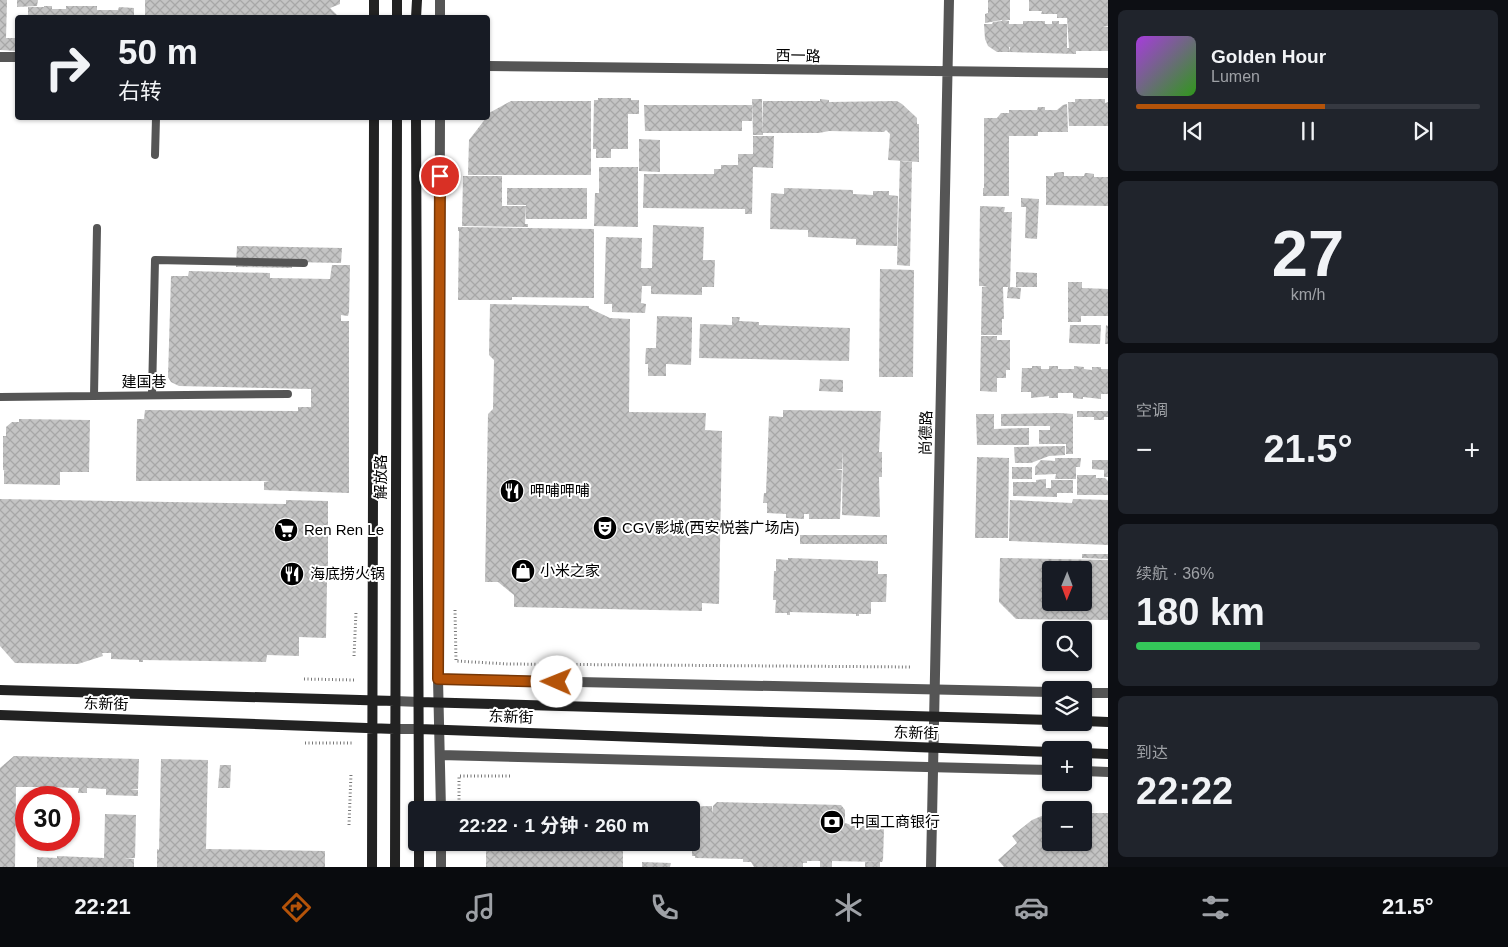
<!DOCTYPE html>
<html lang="zh">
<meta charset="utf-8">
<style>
body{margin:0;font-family:Helvetica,"Noto Sans SC",sans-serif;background:#20242c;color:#f1f3f6;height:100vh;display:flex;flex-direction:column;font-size:19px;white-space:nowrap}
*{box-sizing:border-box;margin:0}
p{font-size:16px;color:#9ea1a6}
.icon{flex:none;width:28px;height:28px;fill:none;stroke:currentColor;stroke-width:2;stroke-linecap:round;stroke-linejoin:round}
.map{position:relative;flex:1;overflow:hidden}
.panel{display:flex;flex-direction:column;gap:10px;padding:10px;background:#0d0f14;width:400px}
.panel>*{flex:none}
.guide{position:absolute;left:15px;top:15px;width:475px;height:105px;border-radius:5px;box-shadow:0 1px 4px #0004;background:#171b24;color:#f1f3f6;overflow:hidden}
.needle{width:32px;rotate:181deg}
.tools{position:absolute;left:1042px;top:561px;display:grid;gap:10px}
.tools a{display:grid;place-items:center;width:50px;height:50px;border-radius:5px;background:#171b24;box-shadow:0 1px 4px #0004;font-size:25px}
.speed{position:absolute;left:15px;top:786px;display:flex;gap:10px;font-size:25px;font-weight:700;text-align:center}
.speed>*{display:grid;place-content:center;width:65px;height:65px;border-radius:50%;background:#171b24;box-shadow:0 1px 4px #0004;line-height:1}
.speed .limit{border:8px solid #d22;background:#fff;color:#111}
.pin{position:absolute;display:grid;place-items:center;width:42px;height:42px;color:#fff;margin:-21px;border:2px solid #fff;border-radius:50%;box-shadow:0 1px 5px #0007}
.me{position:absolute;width:55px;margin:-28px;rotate:271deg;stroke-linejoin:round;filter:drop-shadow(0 0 4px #0008)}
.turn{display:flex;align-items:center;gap:18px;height:105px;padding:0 20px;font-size:22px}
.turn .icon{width:65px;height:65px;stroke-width:2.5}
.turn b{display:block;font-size:35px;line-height:42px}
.big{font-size:38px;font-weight:700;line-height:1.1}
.panel .card{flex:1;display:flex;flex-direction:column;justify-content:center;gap:8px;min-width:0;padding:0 18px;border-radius:8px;background:#20242c}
.panel .dial{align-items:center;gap:0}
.dial b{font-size:65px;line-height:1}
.song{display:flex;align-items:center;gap:15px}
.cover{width:60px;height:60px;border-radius:8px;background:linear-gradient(135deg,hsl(280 70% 55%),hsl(110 70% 35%))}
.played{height:5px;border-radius:2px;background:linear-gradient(90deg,#b45309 55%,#363941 55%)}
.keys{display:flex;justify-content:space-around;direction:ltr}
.heat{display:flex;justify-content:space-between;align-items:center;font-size:28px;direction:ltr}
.charge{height:8px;border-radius:4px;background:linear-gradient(90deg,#34c759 36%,#363941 0)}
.trip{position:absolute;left:408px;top:801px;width:292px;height:50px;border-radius:5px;background:#171b24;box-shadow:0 1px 4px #0004;font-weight:700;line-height:50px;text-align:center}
.menu{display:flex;height:80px;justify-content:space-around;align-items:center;background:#090b0e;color:#9ea1a6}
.menu .icon{width:35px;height:35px}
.menu .on{color:#b45309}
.menu b{font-size:22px;color:#f1f3f6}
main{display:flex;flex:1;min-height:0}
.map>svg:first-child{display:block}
</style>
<main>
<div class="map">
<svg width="1108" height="867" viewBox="0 0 1108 867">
<defs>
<pattern id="building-cross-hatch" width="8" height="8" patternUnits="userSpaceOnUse" patternTransform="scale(1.25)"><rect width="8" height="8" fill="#c4c4c4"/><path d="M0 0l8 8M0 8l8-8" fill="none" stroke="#a7a7a7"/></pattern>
</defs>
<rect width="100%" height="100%" fill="#fff"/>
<!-- building -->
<path fill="url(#building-cross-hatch)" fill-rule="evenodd" d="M0,0H7L6,38H18V51L0,50Z
M17,0H38L37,6L17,7Z
M145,0H340V4L330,8L337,15L335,18H145Z
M988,0H1010V20H1004L1009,21V24H1023V21H1045V24H1052V21H1059V24H1067V48H1069L1067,18H1057V14H1041L1042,11H1029V0H1108V26L1102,27H1108V51H1076V54L1009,52L1010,47H1017H1009V52H997L988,46L985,39L984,24H992L993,22L1002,21V20L985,23V14L988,13Z
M44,6H52V9H66V6H97V10H118L119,7L134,8V18H28V7H44Z
M598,98H631V100H639V114H628V149H611V158H596V149H593L594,100H598Z
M752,99H762L763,135H753Z
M820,99L829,100V102L897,101L902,104L917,118V124H919V162L888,160L890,134L886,130L884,132L829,131L819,133H763V101H820Z
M1075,99H1105V103L1108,102V126H1069L1068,102H1075Z
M511,101H591V175H468L469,140L486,118H488L489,113Z
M1067,104L1068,132H1038V136H1009V196H983V188H990H984V118H997L1001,113H1009V110H1037L1038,107H1045V110H1057L1063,105Z
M644,105H752V121H742V131H645Z
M753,136H774L773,168L753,167L752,214H745V209L643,208L644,174H714V169H721V165H738V154H753Z
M639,139L660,140V172L639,171Z
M900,161L912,162L910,266L897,265Z
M599,167H638V227L594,226L595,193H599Z
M1060,172H1064V176H1084L1085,173H1088L1094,174V177H1108V206L1046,205V176H1054V173Z
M463,176H502V206H526L525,224H528V227L462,226Z
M507,188H587V219H526V203V205H507Z
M784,188L853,190V194L873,195V191H889V195L898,196L897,246L856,245V239L808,237V230L770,229L771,193L784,194Z
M1021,198L1039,199L1037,239L1025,238L1026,207H1021Z
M980,206L1005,207L1004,212H1012L1010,287L1021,288L1020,299L1007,298L1008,287H1003L1004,319H1002V335H981L982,287L988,286H979Z
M653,225L704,227L703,260H715L714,287H702V295L651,294V286H642L641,303L646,304L645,313L612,312V304H604L606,237L642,238L641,268H652Z
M458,227L594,229V298L512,297V300H458L459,231H458Z
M237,246L342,248L341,263L292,262V268L236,267Z
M332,265H350L349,312L348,316L341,315V321H349V493L264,490V482L270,481H136L137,419H144L145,410L298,411V407H311V389L179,386L171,382L168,377L171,276H188L189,271L270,273V278L330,279Z
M880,269L914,270L913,377H879Z
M1016,272L1037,273V287H1016Z
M1068,282H1082V288L1108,289V316H1081V322H1068Z
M490,304L589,306V308L610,318L630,319L629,412L706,413L705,430L722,431L719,604L702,603V611L514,607V595L498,582H485L488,414L493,409L494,360L489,355Z
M657,316L692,317V332H682H692L691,365L666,364V376H648V364H645L646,348H656Z
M732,317H740L739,321L759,322V325L850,328L849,361L699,358L700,324L732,325Z
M1070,325H1101L1100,344L1069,343Z
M1106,325L1108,326V344H1105Z
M981,336H997V340H1010V370H1006V378H997V392L980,391Z
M1032,366H1041V369H1049V366H1058V369H1074V366L1084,367V369L1092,370V367H1101V369H1108V394H1101V399L1083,397V399L1073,398V393H1058V398H1049V396L1031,398V392H1021L1022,368H1032Z
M820,379L843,380V392L819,391Z
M783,410L881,411L879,452H882V477H879L880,517L842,515L843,448L842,469H835L842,470L840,519H809V514H804V519L786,518V514L767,513V503H763L764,493H766L769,416L783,417Z
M1077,411H1108V417H1104V420H1094V417H1077Z
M1060,413L1073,414V454H1066V444H1039V430H1050V426H1001V414Z
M976,414H994V429L1029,428V445H977Z
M19,419L90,420L89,472H60V485L4,484V470L28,471L3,470V436H6V427L12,422H19Z
M1065,446V455L1049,456L1031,463H1015L1014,447Z
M977,457L1009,458L1008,538H975Z
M1055,458H1081L1080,467H1076V479H1055L1056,474L1035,475V467L1041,460L1055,461Z
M1092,460H1108V477H1104V470L1092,469Z
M1012,467H1032V479H1012Z
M1077,475H1096V478H1105L1108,481V495H1077Z
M1046,479V488H1051V480H1073V493H1057V497L1013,496V482H1036V480Z
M0,499L286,504V500L328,501V582H327L326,638L299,637V656L267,655L266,662L143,660V662H139V660L111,659V653H102L103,656L78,664L15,663L0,646Z
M1073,499L1108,500V545L1009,541L1010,500L1072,503Z
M800,535H887V544H800Z
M1082,554H1108V559L1082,558Z
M788,558L878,561V574H887L886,602H871V614H859V616H856V614L790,612V615H787V613H775L776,600H773L774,571H776V559L788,560Z
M1000,558L1108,560V620L1016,619L999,602ZM1051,570H1084V602H1051Z
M14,756L139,759L138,789H129L138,790V796L106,795V789L87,788V793H78L79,788L48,787V793L40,792V787H16L15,867H0V768Z
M161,759L208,760L206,849L325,851V867H157V849L159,850Z
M220,765H231L230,788H218Z
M717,802L841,805L845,810V823L861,828L865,823L879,824L884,828L883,860L882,862L832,861V867H820V861H807V863H803V867H754L751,862H743V859L695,858V856H692V846H696V820H691V810H654V804L677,803V807L712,806V814L713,806Z
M1051,812V842H1084V813H1108V867H1004L998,860L1017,843L1012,836L1032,820Z
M105,814L136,815L135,858H124L134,859V867H37V857L57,858V856L104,858Z
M486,842H623V867H486Z
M642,862L671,863L670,867H642Z
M865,862H880V867H865Z"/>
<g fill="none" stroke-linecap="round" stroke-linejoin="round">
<!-- path -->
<path stroke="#777" stroke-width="3" stroke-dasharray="1 2.5" stroke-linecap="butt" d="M455,610L456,661L508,664L912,667
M354,656L356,612
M304,679L354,680
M305,743H352
M459,810V776H512
M349,825L351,774"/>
<!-- service -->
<path stroke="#555" stroke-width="8" d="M155,155L156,118
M152,395L155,260L304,263
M94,396L97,228
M0,397L288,394"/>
<!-- minor -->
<path stroke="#555" stroke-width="10" d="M440,18V0
M440,118L438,679L441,810
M438,679L1051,692
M1084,693H1108
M440,755L1051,770
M1084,771L1108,772
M441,842V867"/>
<!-- tertiary -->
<path stroke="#555" stroke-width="10" d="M0,57H18
M488,66L1108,73
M395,701L419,702
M395,729H419
M931,867L949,0"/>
<!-- secondary -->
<path stroke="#222" stroke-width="10" d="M374,0V18
M397,0V18
M416,18L417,0
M416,118L419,810
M0,690L395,701
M419,702L1051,720
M0,715L395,729
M1084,721L1108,722
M419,729L1051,752
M1084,753L1108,754
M372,867L374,118
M395,867L397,118
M419,867V842"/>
</g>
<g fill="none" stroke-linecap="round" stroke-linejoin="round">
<!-- route casing -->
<g stroke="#753606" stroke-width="12">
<path id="route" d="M440,176L438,679L557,682"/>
</g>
<!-- route -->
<use href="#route" stroke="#b45309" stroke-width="9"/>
</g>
<!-- icons -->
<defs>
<g id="restaurant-disc" transform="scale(1.25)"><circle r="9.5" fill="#000" stroke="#fff"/><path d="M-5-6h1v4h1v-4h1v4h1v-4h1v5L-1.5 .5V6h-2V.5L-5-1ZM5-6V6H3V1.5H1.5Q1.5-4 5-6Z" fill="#fff"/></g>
<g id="theatre-disc" transform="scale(1.25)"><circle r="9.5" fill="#000" stroke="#fff"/><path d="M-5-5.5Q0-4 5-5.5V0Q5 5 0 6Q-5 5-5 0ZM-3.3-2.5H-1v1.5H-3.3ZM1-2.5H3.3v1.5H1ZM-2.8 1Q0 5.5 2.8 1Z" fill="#fff"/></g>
<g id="supermarket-disc" transform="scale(1.25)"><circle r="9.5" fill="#000" stroke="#fff"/><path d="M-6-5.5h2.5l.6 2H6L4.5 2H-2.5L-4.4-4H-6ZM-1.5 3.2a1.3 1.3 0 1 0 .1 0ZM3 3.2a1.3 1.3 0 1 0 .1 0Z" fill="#fff"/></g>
<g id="shop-disc" transform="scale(1.25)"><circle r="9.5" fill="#000" stroke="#fff"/><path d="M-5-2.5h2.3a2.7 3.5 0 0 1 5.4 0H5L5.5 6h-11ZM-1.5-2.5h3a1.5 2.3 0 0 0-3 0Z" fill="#fff"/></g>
<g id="bank-disc" transform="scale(1.25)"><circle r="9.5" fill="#000" stroke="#fff"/><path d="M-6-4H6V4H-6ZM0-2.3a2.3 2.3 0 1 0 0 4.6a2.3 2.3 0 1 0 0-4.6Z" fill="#fff"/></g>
</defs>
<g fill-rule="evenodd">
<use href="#restaurant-disc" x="512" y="491"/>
<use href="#theatre-disc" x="605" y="528"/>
<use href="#supermarket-disc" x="286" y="530"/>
<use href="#shop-disc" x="523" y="571"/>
<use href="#restaurant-disc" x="292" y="574"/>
<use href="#bank-disc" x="832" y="822"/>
</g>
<g text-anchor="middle" stroke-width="4" stroke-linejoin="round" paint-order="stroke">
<!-- street labels -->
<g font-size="15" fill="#000" stroke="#fff">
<text transform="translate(798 56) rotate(1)" y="5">西一路</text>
<text x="144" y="387">建国巷</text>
<text transform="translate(926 433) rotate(-89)" y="5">尚德路</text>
<text transform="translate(381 477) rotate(-90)" y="5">解放路</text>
<text transform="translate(106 704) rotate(2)" y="5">东新街</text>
<text transform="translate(511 717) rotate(2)" y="5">东新街</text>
<text transform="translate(916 733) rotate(2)" y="5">东新街</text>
</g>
<!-- poi labels -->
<g font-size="15" fill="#000" stroke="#fff" text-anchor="start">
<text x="530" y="496">呷哺呷哺</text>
<text x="622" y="533">CGV影城(西安悦荟广场店)</text>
<text x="304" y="535">Ren Ren Le</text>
<text x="540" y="576">小米之家</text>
<text x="310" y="579">海底捞火锅</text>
<text x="850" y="827">中国工商银行</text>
</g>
</g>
</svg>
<div class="tools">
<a><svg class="needle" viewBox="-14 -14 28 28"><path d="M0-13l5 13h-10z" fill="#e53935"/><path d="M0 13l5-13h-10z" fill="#9ea1a6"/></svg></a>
<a><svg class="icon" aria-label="search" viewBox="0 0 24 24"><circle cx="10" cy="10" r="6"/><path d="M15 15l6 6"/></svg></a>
<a><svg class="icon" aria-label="layers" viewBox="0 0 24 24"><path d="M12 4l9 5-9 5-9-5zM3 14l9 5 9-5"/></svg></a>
<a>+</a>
<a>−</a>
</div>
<div class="speed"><div class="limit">30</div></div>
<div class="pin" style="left:440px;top:176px;background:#d93025"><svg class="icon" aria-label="arrive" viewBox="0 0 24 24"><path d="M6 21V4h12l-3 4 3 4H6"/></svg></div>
<svg class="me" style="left:557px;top:682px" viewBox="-20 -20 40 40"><circle r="19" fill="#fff"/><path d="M0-13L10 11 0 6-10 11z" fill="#b45309"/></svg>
<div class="trip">22:22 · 1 分钟 · 260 m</div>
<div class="guide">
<div class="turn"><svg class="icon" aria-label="right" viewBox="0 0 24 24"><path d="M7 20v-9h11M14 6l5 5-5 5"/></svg><div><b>50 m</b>右转</div></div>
</div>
</div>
<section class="panel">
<div class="card">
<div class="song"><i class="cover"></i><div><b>Golden Hour</b><p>Lumen</p></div></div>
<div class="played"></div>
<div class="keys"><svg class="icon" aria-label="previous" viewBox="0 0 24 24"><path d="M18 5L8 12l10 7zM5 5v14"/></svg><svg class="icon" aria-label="pause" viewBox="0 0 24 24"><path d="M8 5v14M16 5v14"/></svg><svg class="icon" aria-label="next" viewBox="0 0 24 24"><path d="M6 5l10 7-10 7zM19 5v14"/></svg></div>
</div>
<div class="card dial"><b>27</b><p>km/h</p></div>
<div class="card"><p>空调</p>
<div class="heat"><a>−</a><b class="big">21.5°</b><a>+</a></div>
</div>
<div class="card"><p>续航 · 36%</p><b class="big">180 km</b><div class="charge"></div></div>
<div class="card"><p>到达</p><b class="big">22:22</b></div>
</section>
</main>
<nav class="menu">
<b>22:21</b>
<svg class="icon on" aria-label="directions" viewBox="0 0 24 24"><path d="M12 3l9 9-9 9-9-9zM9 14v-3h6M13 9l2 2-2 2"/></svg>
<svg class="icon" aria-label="music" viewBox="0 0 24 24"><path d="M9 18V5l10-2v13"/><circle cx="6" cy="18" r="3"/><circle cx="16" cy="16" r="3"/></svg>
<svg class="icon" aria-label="phone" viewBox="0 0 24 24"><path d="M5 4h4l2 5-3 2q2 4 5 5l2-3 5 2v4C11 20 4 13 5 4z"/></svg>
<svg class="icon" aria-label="climate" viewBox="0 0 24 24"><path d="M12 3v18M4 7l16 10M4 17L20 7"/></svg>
<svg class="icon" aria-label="car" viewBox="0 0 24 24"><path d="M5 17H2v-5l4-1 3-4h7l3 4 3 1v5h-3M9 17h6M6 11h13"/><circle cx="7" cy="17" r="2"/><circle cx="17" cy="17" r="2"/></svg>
<svg class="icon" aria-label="filters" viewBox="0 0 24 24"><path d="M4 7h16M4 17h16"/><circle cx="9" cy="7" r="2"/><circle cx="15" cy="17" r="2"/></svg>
<b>21.5°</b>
</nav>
